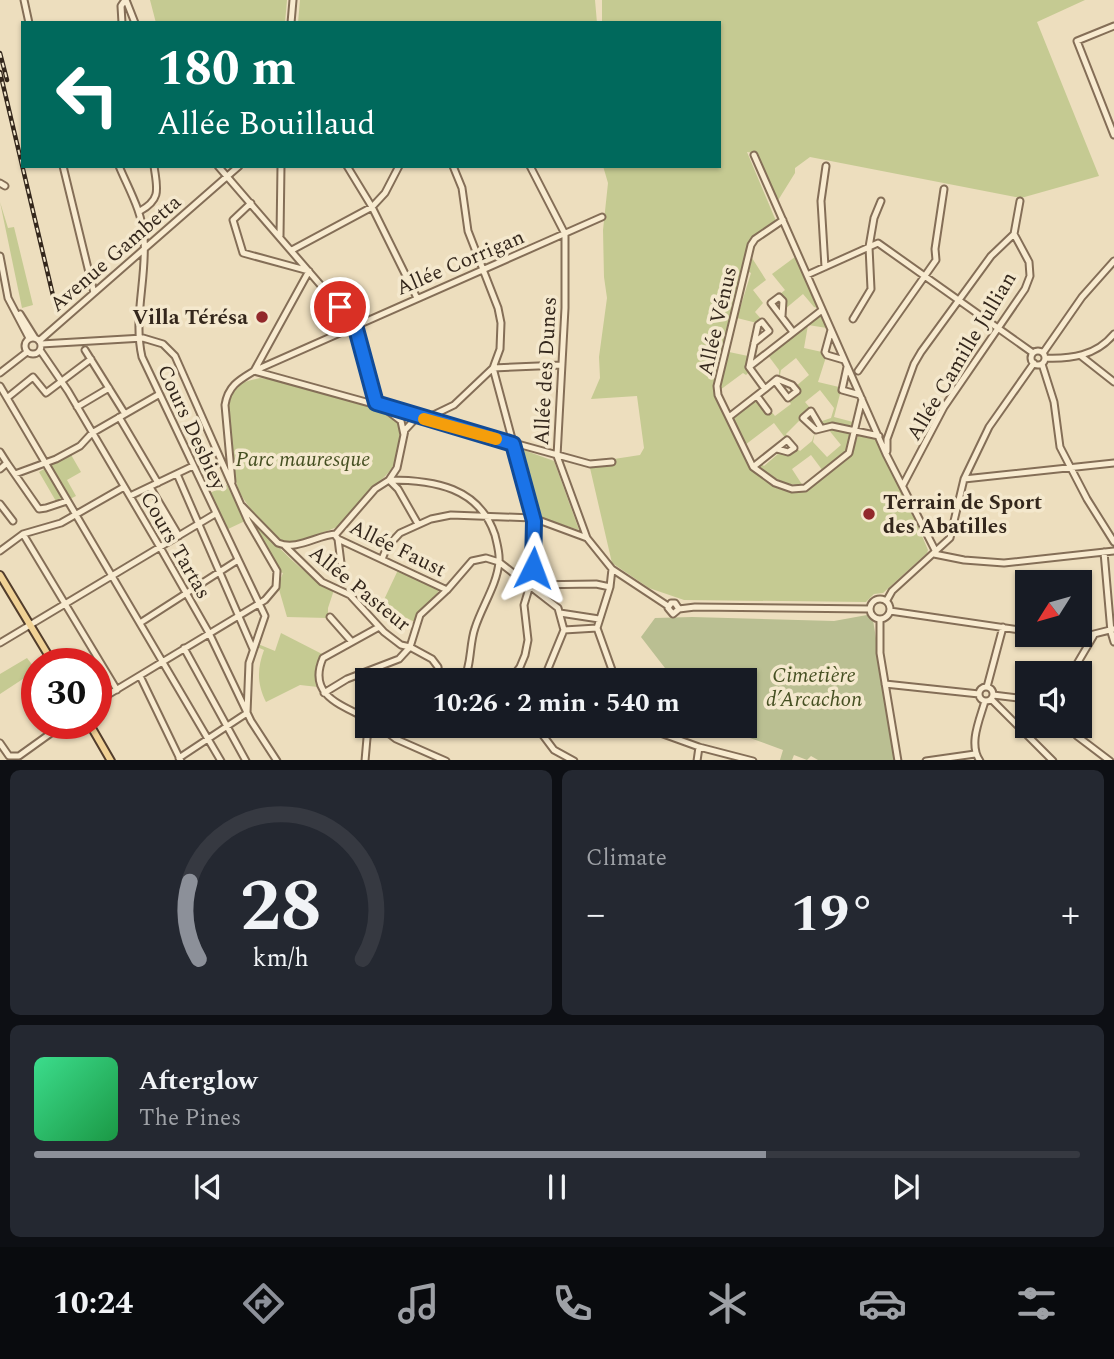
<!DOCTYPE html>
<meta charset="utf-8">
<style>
body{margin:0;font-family:Spectral,serif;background:#242831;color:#f1f3f6;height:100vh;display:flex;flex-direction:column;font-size:26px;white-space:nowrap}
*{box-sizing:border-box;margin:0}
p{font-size:23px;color:#9ea1a6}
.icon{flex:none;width:38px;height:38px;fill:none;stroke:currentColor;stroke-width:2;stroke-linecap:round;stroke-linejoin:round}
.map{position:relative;height:760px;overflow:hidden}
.drawer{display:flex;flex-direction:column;gap:10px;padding:10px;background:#0d0f14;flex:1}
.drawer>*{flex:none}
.banner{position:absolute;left:21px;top:21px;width:700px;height:147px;border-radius:0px;box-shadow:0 2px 5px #0004;background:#00695c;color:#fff;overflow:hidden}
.needle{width:46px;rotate:233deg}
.tools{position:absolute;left:1015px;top:570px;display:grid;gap:14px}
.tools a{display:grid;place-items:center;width:77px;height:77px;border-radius:0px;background:#171b24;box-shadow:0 2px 5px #0004;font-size:35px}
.speed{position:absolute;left:21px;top:648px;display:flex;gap:14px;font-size:35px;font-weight:700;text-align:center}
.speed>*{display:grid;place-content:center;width:91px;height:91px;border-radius:50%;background:#171b24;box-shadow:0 2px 5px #0004;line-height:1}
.speed .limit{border:10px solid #d22;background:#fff;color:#111}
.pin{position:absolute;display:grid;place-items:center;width:60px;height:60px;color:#fff;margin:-30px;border:4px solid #fff;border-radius:50%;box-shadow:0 2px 7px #0007}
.me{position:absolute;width:77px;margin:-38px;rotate:3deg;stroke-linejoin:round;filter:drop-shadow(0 0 5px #0008)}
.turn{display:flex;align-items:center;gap:24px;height:147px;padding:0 21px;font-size:32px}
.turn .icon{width:91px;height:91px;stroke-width:2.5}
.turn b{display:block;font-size:49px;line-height:60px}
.big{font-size:52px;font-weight:700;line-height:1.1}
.drawer .tile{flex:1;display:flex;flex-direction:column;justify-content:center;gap:10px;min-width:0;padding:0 24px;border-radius:10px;background:#242831}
.drawer .dial{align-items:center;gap:0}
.dial svg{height:182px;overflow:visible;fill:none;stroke:#363941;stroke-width:7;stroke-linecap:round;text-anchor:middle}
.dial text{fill:#f1f3f6;stroke:none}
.song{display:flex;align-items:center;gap:21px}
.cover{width:84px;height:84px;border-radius:10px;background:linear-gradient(135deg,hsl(150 70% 55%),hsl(140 70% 35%))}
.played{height:7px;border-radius:4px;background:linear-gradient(90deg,#8c9099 70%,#363941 70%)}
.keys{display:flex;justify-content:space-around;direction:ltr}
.heat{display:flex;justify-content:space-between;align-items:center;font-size:38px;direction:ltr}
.drawer .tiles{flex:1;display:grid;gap:10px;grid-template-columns:1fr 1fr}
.tile:last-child{grid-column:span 2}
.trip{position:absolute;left:355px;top:668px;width:402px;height:70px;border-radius:0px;background:#171b24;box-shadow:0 2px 5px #0004;font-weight:700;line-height:70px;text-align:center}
.dock{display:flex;height:112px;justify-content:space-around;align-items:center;background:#090b0e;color:#9ea1a6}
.dock .icon{width:49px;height:49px}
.dock .current{color:#8c9099}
.dock b{font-size:32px;color:#f1f3f6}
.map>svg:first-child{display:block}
</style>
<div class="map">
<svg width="1114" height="761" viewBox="0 0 1114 761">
<rect width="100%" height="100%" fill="#eddebe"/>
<!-- green -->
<path fill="#c5ca92" d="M150,0H287L285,23H156Z
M300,0H595L597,23H298Z
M602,0H1085L1037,22L1099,176L1021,198L810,157L795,168V173L777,202L754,153L747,152L776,221L749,244L714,388L718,401L750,467L756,474L774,485L792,492L806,490L847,460L859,434L876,439L899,482L928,550L927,553L883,593L874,594L866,602L684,600L649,588L612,563L590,468L614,465V459L640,455L644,448L637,396L591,399L600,378L599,357L607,298L604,277L603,230L608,183L603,166H719V23H602Z
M0,202L8,228L14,227L33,305L22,308Z
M795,257L818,308L814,307L803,294L785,309L786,302L780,294L785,290L772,274Z
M752,258L766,280L753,290L763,303L755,312L762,320L757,323L737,318L751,273L749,272Z
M820,315L827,328L808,325L804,348L822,352L826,357L818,382L839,387L840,394L834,417L853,422V426L834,423L820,425L819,422L831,418L834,408L820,390L805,402L811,409L786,434L788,437L786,439L774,423L745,445L733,417L735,415L737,416L757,400L766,412L770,410L775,416L791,404L788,400L798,391L795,387L809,375L796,358L781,370L779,380V370L767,354Z
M729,352L748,356L746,365L749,372L746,375L743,373L720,390Z
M260,378L282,381L383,411C390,414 397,416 400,423C405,436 400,459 391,469C385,478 376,484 369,492C361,502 352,518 341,525C334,529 293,544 286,542C274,538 244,503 239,491C233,474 222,405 232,391C238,382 249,381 260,378Z
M833,428L851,433L846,452L823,471L811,455L792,469L803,486L784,483L758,468L761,464L764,466L778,454V451L789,454L796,448L800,451L812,441L815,432L813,442L827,457L841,445L828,429Z
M518,448L554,461L579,530L536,516Z
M70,453L81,472L67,480L76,496L68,500L66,497L57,503L39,472Z
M227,485L245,521L228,529L210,493Z
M247,511C272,540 299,573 334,590L328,608V618L287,617L278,586L283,573L279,572Z
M398,570L439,590C434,603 420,609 415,622L381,606Z
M281,633L324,655L317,670L318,687L300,685L266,702C257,684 257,669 264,650L257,647L258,644L275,651Z
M27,658L34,667L36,666L29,675L0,694V674Z"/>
<!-- cemetery -->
<path fill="#babf92" d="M867,615L873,620L896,760H818L811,756L807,760L794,755L792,760H780L783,750L717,726H746V681H675L641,637L655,618L692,617L834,621Z"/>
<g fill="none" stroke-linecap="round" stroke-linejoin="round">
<!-- minor casing -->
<g stroke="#846e57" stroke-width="9">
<path id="minor" d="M24,0L29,23
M126,0L135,23
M122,23L121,6L125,0
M291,23L293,0
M1114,26L1077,41L1114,135
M754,155L886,454L936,552
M63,166L94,293
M119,166C129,190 142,211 144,238C147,278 133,317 142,357L265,616L249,663L247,713
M218,166L355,325L377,405
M347,166L372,207L417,298
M530,166L565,234V308L557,456L587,538L612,569L668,606
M0,183L5,186
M251,203L233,220L243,253L309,271L254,371
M140,211C162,199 157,188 154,166
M783,220L755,239L751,245L717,386L718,395L753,467L775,483L792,489L805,488L849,453L862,399
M280,236L281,166
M292,250L372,207L385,193L399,166
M0,256L8,298L29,338
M825,267L821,201L826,166
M807,275L878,243L1033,353
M20,314L35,338
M782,316L783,301L779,297L771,303L793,332
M853,319L871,289L869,247L874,218L881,201
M831,330L825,352L827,355L844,360
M25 346a8 8 0 1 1 16 0a8 8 0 1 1-16 0Z
M39,341L239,166
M41,344L143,338L163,344L175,356L248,521L277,571L276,587L265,600L96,702
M40,350L68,391L161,549L209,633L251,721L277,761
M85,350L125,414
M1031 358a7 7 0 1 1 14 0a7 7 0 1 1-14 0Z
M1043,353L1082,297L1114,261
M1081,356L1114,382
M1045,358C1071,359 1096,356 1114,334
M1042,364L1054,402L1060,447L1087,499L1114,542
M749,367L758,325L762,322L769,331L754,343
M847,367L842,390L860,395
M493,368L534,521L535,551L530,585L524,605L528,640L525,655L520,667L509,681
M493,368L562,365
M254,371L590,464L612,462
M858,371L936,260L935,249L944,189
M0,373L27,352
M0,386L221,761
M765,389L777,379L792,385L797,391L788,398L775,381
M757,396L768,411
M7,398L33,377L46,393L91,359
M77,407L109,388
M388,411L401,421L404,435
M119,417L158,483
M729,417L765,389L749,367L822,310
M425,419L454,405L493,368L500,349L501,323L498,308L468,231L462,188L453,166
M821,428L811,411L803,418L816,430L832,426L879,436
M887,451V439L914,364L921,352L991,256L1014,234
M0,452L7,463
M753,467L787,440L794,448L788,452L777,449
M0,469L7,463L39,509L46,508L67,501
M15,474L56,459L80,446L92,433L158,395
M177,474L253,649
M964,479L1114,463
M389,480C434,480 479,487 495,535C497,544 500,553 499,562C497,585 482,606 475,628C469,645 472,665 463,681
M389,480L398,489L418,524
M232,482L225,405C228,386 239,380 254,371L602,217
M903,485L944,407L1025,289L1030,276L1029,262L1014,234L1020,201
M150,487L179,536
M130,496L193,466
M0,504L13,521
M242,506L278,543C297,551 317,535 336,534L375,489L389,480L397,468L405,430L417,417
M23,534L117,690
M335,535L338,539L447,590
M338,539L341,563
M285,546L322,582L350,595L384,632L401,645L410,647L432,659L438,667L440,681
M0,551L23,534L61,523L124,487
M1104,552L1111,632L1114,642
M934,554L964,560L1004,563L1114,551
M382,559L387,547L400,533L431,519L451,515L533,518L587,538
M530,585L596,584L610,587
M870 609a10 10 0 1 1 20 0a10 10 0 1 1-20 0Z
M887,600L892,591L950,538L964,479L989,427L1034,363
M679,609L675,603H671L668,608L673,614L679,609L695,607L870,609
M890,611L1027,631
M560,613L599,619
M330,617L352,642
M880,619V653L898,761
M140,623L238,560
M597,628L610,587L612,569
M597,628L616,681
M564,630L597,628
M1045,635L1082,637L1114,629
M0,643L215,514
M184,648L246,761
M1071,674L1094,635
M140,676L181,761
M543,681L564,630
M885,684L979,694
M987,687L1003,627
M979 694a7 7 0 1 1 14 0a7 7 0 1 1-14 0Z
M324,693L347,679L399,659L410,647L420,615L447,590L472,561L486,558L499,562L558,608L564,630
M993,695L1027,699
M991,699L1053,761
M368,719C341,705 307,695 323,658L379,627
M379,726L396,739L446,761
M463,726L484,731L508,726
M536,726L554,750L574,761
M641,726L699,747L753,761
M1070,726L1077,736L1110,761
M0,743L9,756H19L65,723
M179,758L247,713
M365,761L367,738L371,726
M697,761L699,747
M926,761L975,754
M980,761C968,744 980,719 985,701"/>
</g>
<!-- major casing -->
<g stroke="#523d2c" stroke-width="10">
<path id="major" d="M0,575L53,663
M89,723L111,761"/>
</g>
<!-- minor -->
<use href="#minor" stroke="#f8ebd0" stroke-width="5"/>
<!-- major -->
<use href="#major" stroke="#f1d295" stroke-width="6"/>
<!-- rail casing -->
<g stroke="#34271c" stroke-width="4.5">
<path id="rail" d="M0,53L7,80
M0,72L55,304"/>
</g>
<!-- rail -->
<use href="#rail" stroke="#f4e8cd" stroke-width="2" stroke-dasharray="5" stroke-linecap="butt"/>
</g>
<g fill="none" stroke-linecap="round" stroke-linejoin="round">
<!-- route casing -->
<g stroke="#114b97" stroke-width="18">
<path id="route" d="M340,307L355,325L376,403L513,444L534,521L533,568"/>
</g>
<!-- route -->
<use href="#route" stroke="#1a73e8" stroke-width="12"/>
<!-- slow -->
<path stroke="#f59e0b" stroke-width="12" d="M424,419L496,439"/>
</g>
<!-- markers -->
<g fill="#92282b" stroke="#f4e8cd" stroke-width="2.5">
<circle cx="262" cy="317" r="7"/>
<circle cx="869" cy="514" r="7"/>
</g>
<g text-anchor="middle" stroke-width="7" stroke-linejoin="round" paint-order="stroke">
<!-- street labels -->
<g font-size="21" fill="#34271c" stroke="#f4e8cd">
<text transform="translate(115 253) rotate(-41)" y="7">Avenue Gambetta</text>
<text transform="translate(460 262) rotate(-23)" y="7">Allée Corrigan</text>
<text transform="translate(717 321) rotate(-77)" y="7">Allée Vénus</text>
<text transform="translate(961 356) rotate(-59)" y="7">Allée Camille Jullian</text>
<text transform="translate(545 371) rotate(-87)" y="7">Allée des Dunes</text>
<text transform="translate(192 427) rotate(65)" y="7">Cours Desbiey</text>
<text transform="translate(176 545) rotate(60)" y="7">Cours Tartas</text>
<text transform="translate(398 548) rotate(26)" y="7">Allée Faust</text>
<text transform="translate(360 588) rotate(39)" y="7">Allée Pasteur</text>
</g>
<!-- poi labels -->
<g font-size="21" font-weight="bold" fill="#34271c" stroke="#f4e8cd" text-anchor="end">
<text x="248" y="324">Villa Térésa</text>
<text x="883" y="509" text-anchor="start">Terrain de Sport<tspan x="883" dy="24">des Abatilles</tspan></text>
</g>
<!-- park labels -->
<g font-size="21" font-style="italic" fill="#465022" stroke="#f4e8cd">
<text x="303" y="466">Parc mauresque</text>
<text x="814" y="682">Cimetière<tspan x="814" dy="24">d’Arcachon</tspan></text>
</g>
</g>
</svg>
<div class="tools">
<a><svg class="needle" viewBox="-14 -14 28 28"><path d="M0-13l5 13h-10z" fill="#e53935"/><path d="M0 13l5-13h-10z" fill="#9ea1a6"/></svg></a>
<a><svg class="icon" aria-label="sound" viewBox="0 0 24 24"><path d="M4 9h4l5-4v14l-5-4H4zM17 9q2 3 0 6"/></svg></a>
</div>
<div class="speed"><div class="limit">30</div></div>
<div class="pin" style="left:340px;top:307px;background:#d93025"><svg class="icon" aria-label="arrive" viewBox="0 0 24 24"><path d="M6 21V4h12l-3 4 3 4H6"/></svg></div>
<svg class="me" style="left:533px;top:568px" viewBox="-20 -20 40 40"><path d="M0-17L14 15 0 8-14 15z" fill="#1a73e8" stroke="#fff" stroke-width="4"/></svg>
<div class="trip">10:26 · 2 min · 540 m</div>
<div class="banner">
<div class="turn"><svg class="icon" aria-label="left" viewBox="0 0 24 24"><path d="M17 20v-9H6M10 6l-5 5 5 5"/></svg><div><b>180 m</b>Allée Bouillaud</div></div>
</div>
</div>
<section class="drawer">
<div class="tiles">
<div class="tile dial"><svg viewBox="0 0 100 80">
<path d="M14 69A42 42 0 1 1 86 69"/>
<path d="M14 69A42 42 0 0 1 10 35" stroke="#8c9099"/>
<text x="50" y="56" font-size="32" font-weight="700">28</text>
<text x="50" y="72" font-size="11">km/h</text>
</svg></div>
<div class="tile"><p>Climate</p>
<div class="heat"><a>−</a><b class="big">19°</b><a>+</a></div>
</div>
<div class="tile">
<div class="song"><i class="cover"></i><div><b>Afterglow</b><p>The Pines</p></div></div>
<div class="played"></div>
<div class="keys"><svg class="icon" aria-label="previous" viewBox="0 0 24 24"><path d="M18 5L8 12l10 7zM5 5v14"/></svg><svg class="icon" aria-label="pause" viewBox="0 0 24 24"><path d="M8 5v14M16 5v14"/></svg><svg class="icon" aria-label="next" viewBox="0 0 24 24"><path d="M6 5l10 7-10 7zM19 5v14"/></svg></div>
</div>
</div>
</section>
<nav class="dock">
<b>10:24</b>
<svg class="icon current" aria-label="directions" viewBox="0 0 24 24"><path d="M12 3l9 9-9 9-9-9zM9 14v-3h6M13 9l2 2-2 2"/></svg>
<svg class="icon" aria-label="music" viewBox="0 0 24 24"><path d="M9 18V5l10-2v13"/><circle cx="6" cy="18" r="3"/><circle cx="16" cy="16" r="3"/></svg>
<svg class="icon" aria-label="phone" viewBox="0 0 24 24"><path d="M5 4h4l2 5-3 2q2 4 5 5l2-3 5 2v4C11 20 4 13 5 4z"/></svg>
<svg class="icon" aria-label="climate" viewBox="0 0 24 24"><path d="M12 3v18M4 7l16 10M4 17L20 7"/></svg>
<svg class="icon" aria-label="car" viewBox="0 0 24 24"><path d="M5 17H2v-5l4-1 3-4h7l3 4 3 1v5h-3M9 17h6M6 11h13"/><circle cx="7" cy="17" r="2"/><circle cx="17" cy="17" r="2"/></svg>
<svg class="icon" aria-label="filters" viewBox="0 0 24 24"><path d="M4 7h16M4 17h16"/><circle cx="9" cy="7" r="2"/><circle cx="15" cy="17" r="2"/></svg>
</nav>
